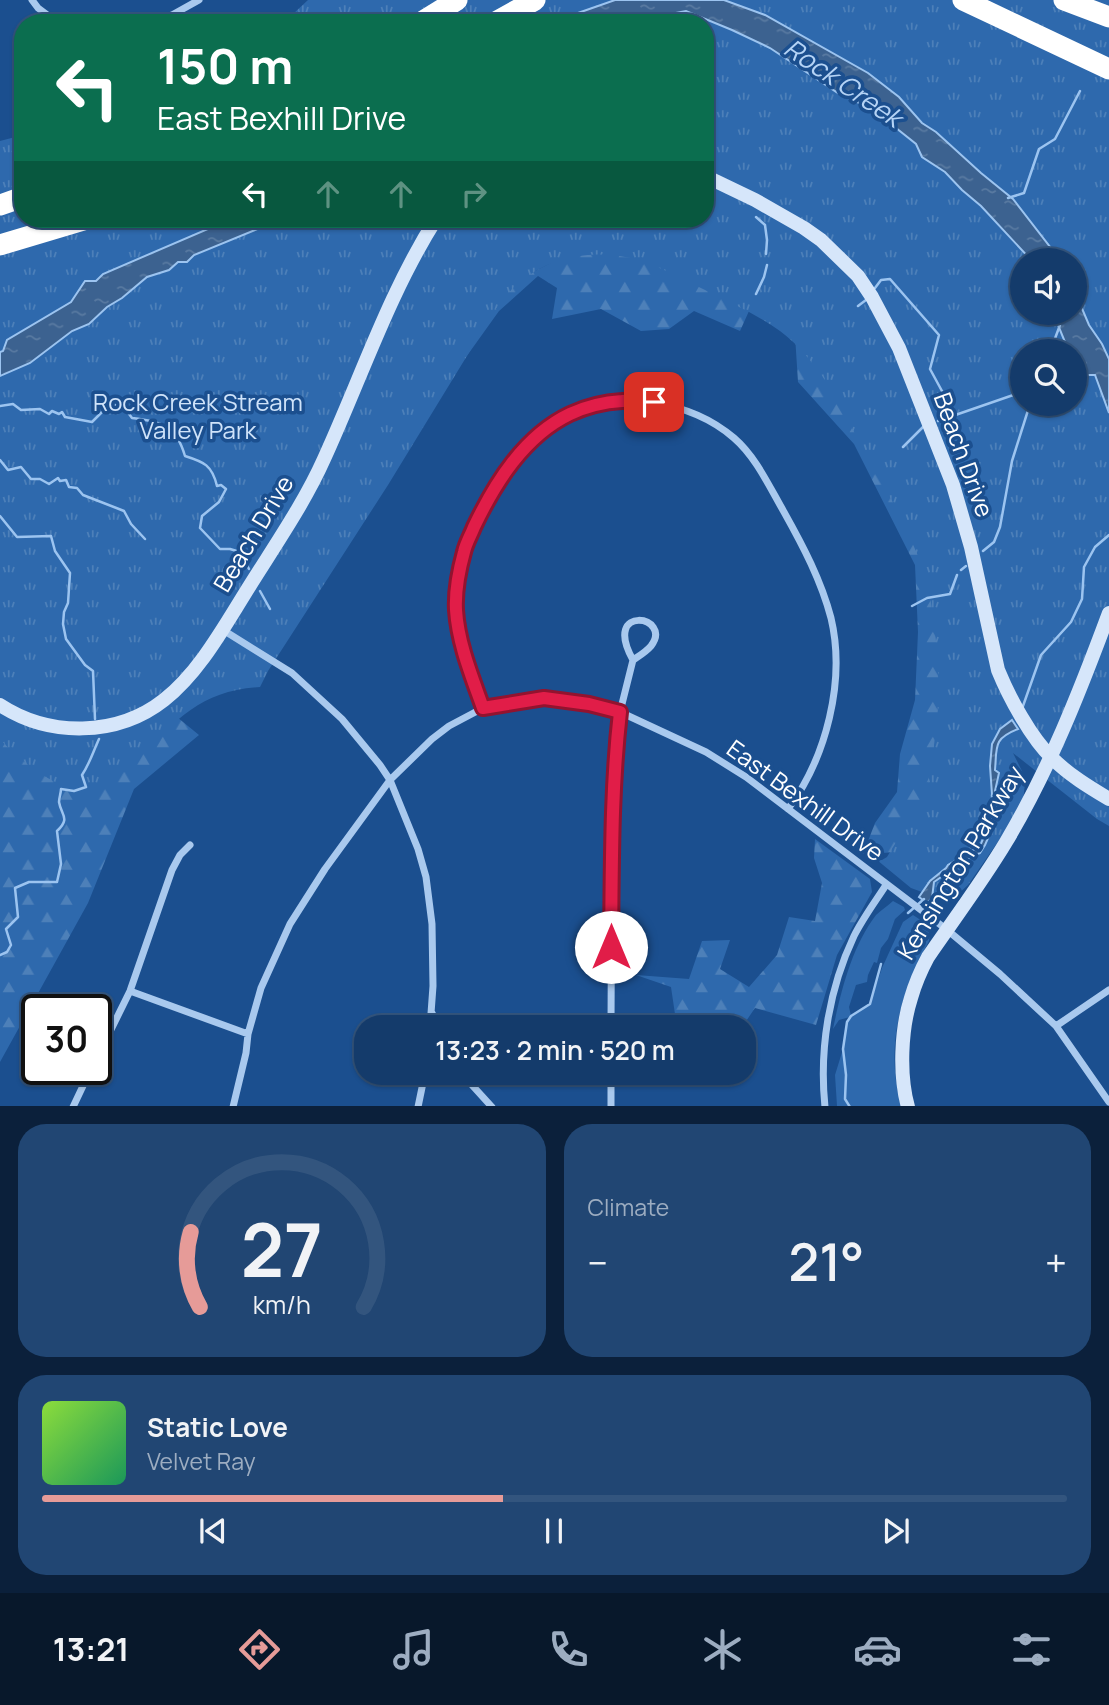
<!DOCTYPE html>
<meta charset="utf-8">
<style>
body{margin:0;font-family:Manrope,sans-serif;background:#214673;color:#f1f3f6;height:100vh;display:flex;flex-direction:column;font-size:26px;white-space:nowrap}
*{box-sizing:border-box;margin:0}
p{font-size:23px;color:#9dadc1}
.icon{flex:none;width:38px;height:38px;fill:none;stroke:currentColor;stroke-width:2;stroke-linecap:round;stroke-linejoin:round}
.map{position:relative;height:1106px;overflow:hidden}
.sheet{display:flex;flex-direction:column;gap:18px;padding:18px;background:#0b203b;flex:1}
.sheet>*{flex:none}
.banner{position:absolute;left:14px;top:14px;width:700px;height:214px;border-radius:28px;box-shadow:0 2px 5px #0004,0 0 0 2px #33557e;background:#0b6e4f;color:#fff;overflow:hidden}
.tools{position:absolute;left:1010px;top:248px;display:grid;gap:14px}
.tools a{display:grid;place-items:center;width:77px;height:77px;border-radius:50%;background:#143b6b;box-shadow:0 2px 5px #0004,0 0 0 2px #33557e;font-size:35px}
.speed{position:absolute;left:21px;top:994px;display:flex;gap:14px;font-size:35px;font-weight:700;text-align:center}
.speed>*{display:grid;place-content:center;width:91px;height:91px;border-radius:50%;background:#143b6b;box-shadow:0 2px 5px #0004,0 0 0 2px #33557e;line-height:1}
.speed .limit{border:4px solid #111;border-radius:10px;background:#fff;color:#111}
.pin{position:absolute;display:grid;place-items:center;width:60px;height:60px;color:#fff;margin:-30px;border-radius:14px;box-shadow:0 4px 10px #0006}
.me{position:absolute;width:77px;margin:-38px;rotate:0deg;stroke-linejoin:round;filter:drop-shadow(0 0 5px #0008)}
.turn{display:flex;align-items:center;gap:24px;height:147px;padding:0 28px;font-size:32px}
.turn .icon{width:91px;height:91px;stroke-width:2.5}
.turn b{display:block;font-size:49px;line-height:60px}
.lanes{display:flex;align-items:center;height:66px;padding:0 28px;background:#0003;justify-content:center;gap:35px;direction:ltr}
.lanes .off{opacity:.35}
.big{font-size:52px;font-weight:600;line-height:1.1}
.sheet .card{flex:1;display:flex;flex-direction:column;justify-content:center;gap:10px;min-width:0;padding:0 24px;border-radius:28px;background:#214673}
.sheet .dial{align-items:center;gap:0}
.dial svg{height:182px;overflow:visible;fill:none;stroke:#33557e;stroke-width:7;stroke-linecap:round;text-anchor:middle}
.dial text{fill:#f1f3f6;stroke:none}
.song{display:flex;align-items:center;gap:21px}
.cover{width:84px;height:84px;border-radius:10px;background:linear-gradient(135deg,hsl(90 70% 55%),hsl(150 70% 35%))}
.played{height:7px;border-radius:4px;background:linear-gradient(90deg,#e69b98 45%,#33557e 45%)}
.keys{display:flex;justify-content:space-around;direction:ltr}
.heat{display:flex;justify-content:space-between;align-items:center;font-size:38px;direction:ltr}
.sheet .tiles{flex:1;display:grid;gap:18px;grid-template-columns:1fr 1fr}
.card:last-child{grid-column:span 2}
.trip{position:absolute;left:354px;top:1015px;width:402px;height:70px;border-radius:28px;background:#143b6b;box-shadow:0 2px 5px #0004,0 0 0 2px #33557e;font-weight:600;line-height:70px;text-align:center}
.dock{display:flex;height:112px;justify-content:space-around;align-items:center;background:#08182b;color:#9dadc1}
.dock .icon{width:49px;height:49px}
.dock .active{color:#e69b98}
.dock b{font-size:32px;color:#f1f3f6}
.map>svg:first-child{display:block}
</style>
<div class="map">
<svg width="1109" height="1107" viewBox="0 0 1109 1107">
<defs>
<pattern id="forest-firs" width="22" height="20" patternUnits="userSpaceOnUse" patternTransform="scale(1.75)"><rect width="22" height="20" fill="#2e69ad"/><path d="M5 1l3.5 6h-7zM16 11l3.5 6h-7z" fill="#4d80b9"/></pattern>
<pattern id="park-tufts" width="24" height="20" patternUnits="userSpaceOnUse" patternTransform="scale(1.75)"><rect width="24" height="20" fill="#2e69ad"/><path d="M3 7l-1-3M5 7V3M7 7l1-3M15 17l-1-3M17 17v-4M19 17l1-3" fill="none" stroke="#4d80b9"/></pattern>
<pattern id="water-ripples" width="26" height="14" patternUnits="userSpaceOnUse" patternTransform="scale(1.75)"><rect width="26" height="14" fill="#3c6290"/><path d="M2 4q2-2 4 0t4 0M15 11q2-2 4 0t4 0" fill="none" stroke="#597aa1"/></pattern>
</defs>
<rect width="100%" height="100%" fill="#1b4f8f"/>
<!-- green -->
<path fill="#2e69ad" d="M893,901L904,907L905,910L895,919L888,939L881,948L877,963L874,962L868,975L867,982L856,985L849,1007L851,1016L870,1004L882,968L903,922L913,915C924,922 931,928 929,941C900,995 885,1045 901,1106H837L835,1075L843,1049L847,1022L850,1017L839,1020L833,1029C841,991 852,946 876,915C881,910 888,906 893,901Z"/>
<!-- forest -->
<path fill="url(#forest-firs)" d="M636,219L749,311L740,331L694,311L669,329L641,331L601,309L552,319L557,288L538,276L499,311L431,406L448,316Z
M795,335L955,559L938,796L899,852L863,854L875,823L897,792L900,754L915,700L918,632L915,565L854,444L798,382Z
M172,713L199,735L134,789L88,903L0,1062V729Z
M815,839L870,879L872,892L837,955L816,1025L755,1008L742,1027L694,1026L675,1014L671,987L636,975L689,979L702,941L730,940L720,969L749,987L777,955L789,917L815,921L822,883L814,858Z"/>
<!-- park -->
<path fill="url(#park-tufts)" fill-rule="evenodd" d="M308,0H1109V826L1097,819L1013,753L1022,771L1025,783L1023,801L1015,817L968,885L958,894L952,896L934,895L922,892L911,888L877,860H882L887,857C901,834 917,811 926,787C931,774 933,758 934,745C942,692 938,642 929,591H922L927,582L921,563L902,519L827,383C813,363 799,345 780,331C757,314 730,303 705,290C686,281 667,270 647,263C602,246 547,254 512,289C506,296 501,303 495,310L388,485L268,671L260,687C202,690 178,719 138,757C128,767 119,779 106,786C72,804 21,763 0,739V141L23,135V219H705V23H289L293,14ZM1022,261H1074V313H1022ZM1022,352H1074V404H1022Z"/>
<!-- water -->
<path fill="url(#water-ripples)" stroke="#9cc4f0" stroke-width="2" d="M615,0H724L765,15L868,73L899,97L922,123L936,132L981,173L1013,199L1051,248L1064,261H1032L981,206L962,190L945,172L922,157L916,144L871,108L841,95L770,48L732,30L686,11L623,23H562L578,13Z
M231,219H282L194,255L187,262H178L169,270L147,277L122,298L107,307L89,324L72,331L30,363L0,376V352L3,351L7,340L71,302L85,281H96L103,274Z
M1075,292L1089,325L1102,344L1109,359V413L1095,375H1081L1075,364L1074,352H1069L1058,325V313H1074Z
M1012,720L1018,729C993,739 997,746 995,770L999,773L995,791L997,794L995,803L997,810L993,827L985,845L980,853L958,864L947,876L944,875L934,882L932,898L927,903L919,897L930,881L946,868L948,865L980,846L991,820L993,809L990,766L992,744L1000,729Z"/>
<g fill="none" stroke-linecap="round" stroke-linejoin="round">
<!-- stream -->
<path stroke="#9cc4f0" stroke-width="2.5" d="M1008,198L1024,193L1039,149L1055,139L1080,91
M756,217L765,225L767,240L766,254
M875,288L881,280L890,279L939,335L930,369L955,415
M756,294L764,277L767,265
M858,306L866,300
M1050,352L1060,325
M0,406L13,404L21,410L40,409L49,414L52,411L59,414L62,412L65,417L92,422L102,412L121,403L132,418C162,422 176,425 185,456C204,462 212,465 217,486L221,485L226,489L219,502L202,516L200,528L220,549H230L240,552L249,569
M938,421L1022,392
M903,447L923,427
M0,460L8,470L21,467L31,479H40L49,484L58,478L60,481L66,480L69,487L77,488L83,495L124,511L131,524L145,539
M0,516L17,537L51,536L55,551L70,573L68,603L64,612L63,624L66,639L85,665L93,671L95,719
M983,551L994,542L1000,527L1012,461L1030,404
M961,570L966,566
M260,591L270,609
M912,606L927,598L950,594L957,575
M1023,706L1041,655L1071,622L1082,599L1084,567L1095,547L1109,535
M908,913L924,899
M0,955L7,952L11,945L6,929L18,917L15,888L29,882H57L61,864L57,831C71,818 61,815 59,802C59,798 61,793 61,789L74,791L86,787L82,775C90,763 93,752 99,739
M850,1107L845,1099L846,1075L843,1049L847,1022L851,1016L870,1004L881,964"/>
<!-- street -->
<path stroke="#a9c9ee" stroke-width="7" d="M32,0L38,8L58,23
M152,23L172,15L199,0
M223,630L292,673L342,719L380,765L390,780L418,849L426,877L432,924L433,986L430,1027
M483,708C466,661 451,621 460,570C461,563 462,556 464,549C472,528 484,507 496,488C514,458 537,430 570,414C621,390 691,401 734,438C756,457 769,486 784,512C803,546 821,580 831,618C846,681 826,758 788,809
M130,991L248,1034
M432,1013L439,1027
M1056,1026L1109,990
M611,1027L612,814L615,756L620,712L633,660C601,603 674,616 651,646C646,652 639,656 633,660
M96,1060L130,991L172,870L180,855L190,845
M461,1073L492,1107
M73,1107L91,1069
M233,1107L246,1053L248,1034L261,988L290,924L325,869L390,780L432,739L449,726L483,708L544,698L589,704L620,712L706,752L746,777L946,929L1000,974L1056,1026L1109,1102
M418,1107L425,1073
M611,1107V1073
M825,1107C819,1049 829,989 854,936C863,918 875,902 886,885"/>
<!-- secondary -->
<path stroke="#d6e6fa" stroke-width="14" d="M705,176L755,200L804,228L821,240L858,276L872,297L899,348L953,485L971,547L998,670C1009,697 1031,738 1052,758C1069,775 1089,787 1109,799
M0,705C49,737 117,737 164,700C198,673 221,632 244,595C271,551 303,506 324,459C361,378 389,293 436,219
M908,1107C899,1075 901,1029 911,998C915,984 921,970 928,957C954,919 982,882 1006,842C1049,770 1080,691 1109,613"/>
<!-- highway -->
<path stroke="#fff" stroke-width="21" d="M963,0L1109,69
M1064,0L1109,17
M420,23L457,0
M494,23L535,0
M0,205L23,197
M0,245L87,219"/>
</g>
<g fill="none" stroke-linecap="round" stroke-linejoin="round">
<!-- route casing -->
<g stroke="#92132f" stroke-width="18">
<path id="route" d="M611,947C612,868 611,791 620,712L589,704L544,698L483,708C472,677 458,643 456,610C455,591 459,570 464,552C466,543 471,535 474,527C495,483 524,436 570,414C585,407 605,402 622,401C632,400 643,402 654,402"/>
</g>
<!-- route -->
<use href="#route" stroke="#e11d48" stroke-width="12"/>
</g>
<g text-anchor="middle" stroke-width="7" stroke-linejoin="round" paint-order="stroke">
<!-- park labels -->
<g font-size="24" fill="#cfe3fa" stroke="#1b4f8f">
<text x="198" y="411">Rock Creek Stream<tspan x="198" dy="28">Valley Park</tspan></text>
</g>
<!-- street labels -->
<g font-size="24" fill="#fff" stroke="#1b4f8f">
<text transform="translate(963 455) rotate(70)" y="8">Beach Drive</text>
<text transform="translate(254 534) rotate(-59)" y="8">Beach Drive</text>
<text transform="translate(805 801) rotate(36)" y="8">East Bexhill Drive</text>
<text transform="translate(961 863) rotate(-59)" y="8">Kensington Parkway</text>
</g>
<!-- water labels -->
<g font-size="26" font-style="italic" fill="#b5d3f5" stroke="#1b4f8f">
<text transform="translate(843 83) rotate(34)" y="9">Rock Creek</text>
</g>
</g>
</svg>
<div class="tools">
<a><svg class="icon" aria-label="sound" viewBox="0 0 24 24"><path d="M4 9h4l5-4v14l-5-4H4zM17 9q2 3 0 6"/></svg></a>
<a><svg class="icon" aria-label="search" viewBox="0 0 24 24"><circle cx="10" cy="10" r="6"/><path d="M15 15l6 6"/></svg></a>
</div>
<div class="speed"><div class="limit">30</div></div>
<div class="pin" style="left:654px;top:402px;background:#d93025"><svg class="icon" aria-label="arrive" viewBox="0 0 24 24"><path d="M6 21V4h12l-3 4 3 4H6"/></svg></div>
<svg class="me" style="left:611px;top:947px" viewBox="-20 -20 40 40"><circle r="19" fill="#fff"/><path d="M0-13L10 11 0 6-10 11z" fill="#e11d48"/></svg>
<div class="trip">13:23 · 2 min · 520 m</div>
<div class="banner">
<div class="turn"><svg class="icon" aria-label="left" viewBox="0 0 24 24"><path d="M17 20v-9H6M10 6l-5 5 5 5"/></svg><div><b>150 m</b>East Bexhill Drive</div></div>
<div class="lanes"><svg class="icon" aria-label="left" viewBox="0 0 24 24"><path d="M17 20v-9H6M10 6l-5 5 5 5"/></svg><svg class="icon off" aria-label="ahead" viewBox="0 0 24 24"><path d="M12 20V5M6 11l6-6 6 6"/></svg><svg class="icon off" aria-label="ahead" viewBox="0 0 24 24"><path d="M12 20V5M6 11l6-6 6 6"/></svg><svg class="icon off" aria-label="right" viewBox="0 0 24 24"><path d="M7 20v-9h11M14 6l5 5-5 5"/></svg></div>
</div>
</div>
<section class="sheet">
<div class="tiles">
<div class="card dial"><svg viewBox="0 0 100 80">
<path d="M14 69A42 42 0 1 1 86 69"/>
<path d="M14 69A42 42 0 0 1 10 36" stroke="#e69b98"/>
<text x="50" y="56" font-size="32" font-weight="700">27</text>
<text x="50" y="72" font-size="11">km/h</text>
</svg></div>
<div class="card"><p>Climate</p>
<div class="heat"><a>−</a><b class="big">21°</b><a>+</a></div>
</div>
<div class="card">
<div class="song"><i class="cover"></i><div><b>Static Love</b><p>Velvet Ray</p></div></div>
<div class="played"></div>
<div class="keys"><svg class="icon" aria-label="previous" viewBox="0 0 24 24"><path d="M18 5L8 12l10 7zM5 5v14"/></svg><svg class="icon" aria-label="pause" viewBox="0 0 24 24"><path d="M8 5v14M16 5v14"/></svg><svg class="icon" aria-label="next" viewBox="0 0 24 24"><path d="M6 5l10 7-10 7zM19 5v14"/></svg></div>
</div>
</div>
</section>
<nav class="dock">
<b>13:21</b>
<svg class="icon active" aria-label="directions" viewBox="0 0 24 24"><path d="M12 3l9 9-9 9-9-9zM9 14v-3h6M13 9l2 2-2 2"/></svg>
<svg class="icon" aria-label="music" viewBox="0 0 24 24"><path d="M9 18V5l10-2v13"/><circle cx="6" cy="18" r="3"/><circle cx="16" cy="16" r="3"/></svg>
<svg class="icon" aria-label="phone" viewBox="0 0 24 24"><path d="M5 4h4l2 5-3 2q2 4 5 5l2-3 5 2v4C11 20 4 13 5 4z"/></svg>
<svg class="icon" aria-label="climate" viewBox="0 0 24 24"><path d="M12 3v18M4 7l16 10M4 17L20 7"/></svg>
<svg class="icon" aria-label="car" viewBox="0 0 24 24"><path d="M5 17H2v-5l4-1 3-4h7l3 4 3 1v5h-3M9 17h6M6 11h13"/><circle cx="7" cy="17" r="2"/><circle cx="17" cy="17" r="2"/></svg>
<svg class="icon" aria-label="filters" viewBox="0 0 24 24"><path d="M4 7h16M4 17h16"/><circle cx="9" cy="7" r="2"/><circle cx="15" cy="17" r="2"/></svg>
</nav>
